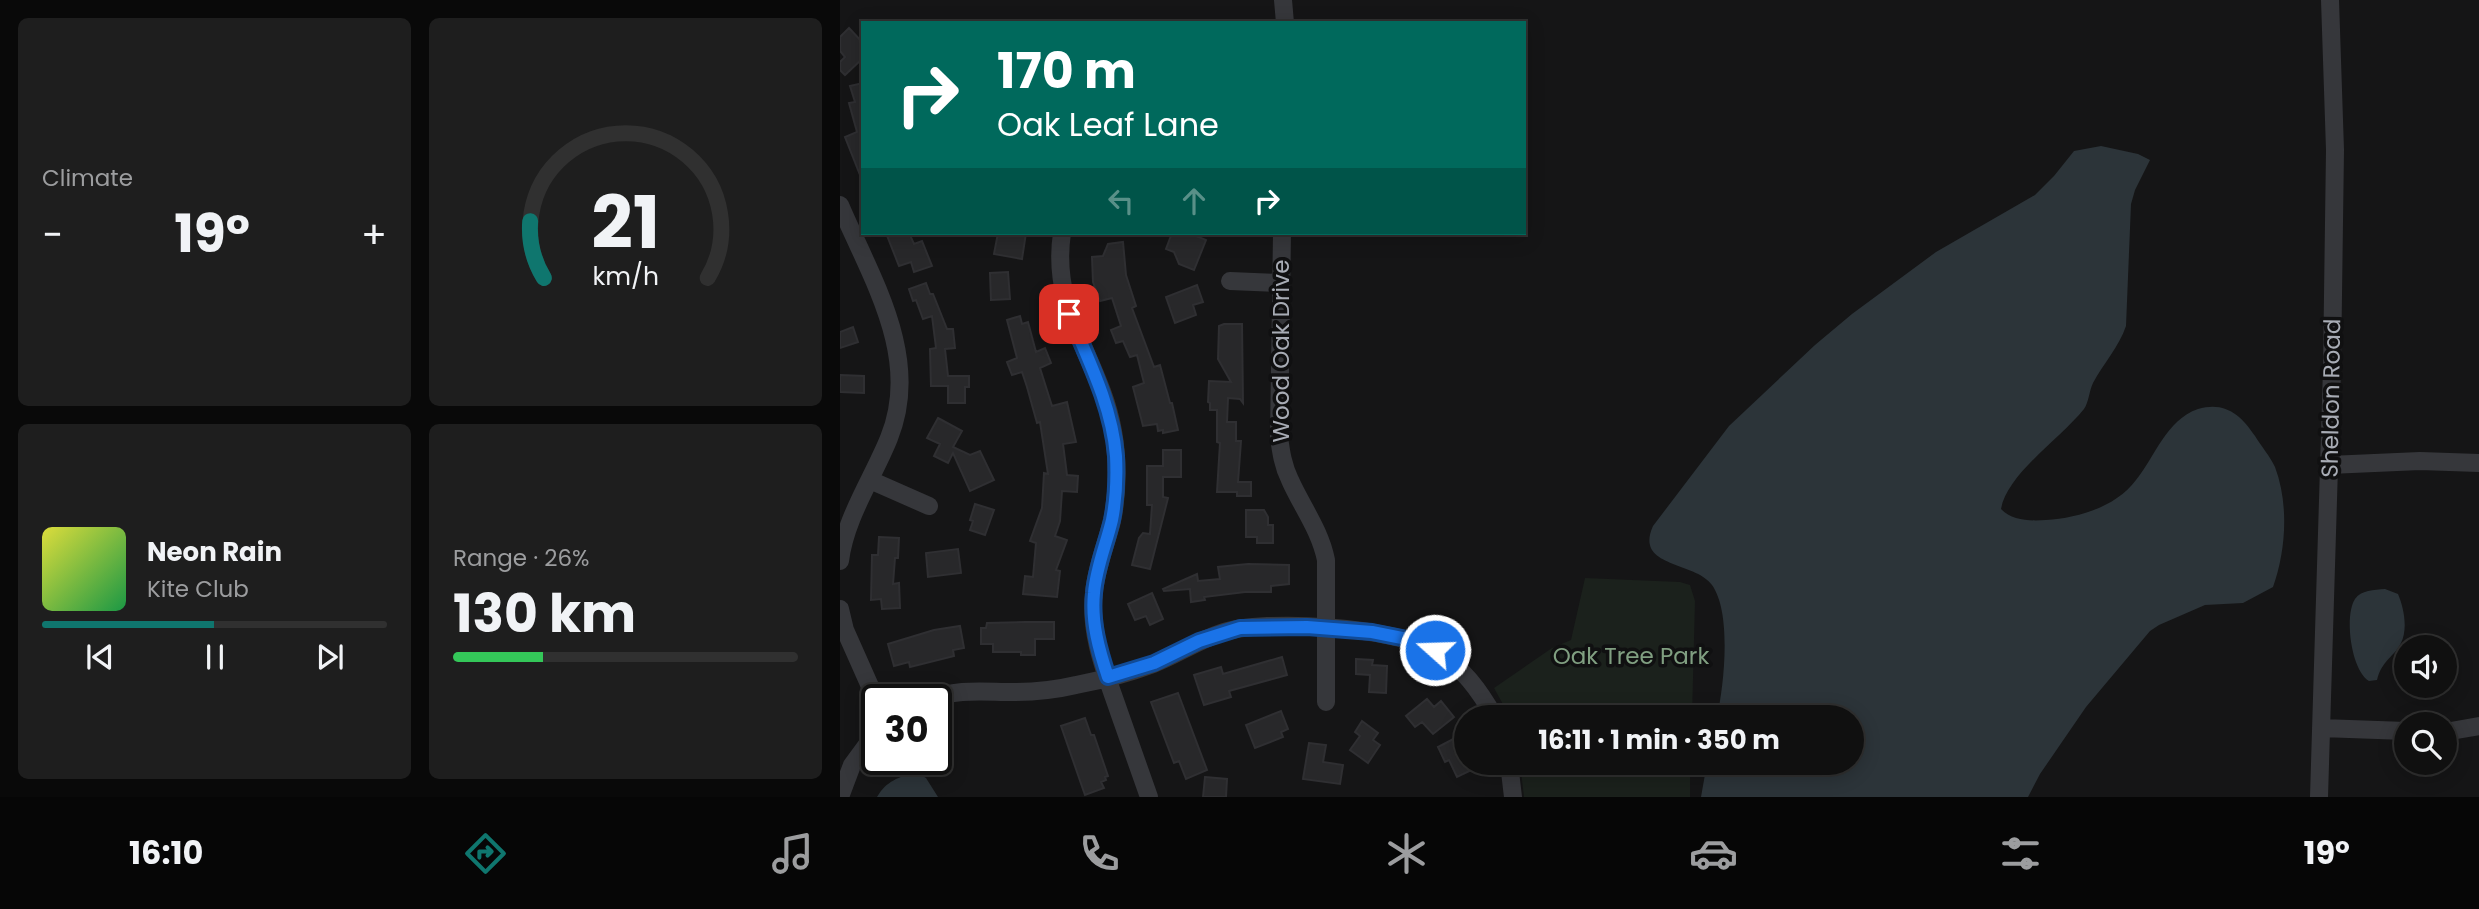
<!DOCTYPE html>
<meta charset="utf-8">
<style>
body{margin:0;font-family:Poppins,sans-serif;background:#1e1e1e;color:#f1f3f6;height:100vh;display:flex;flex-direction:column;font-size:26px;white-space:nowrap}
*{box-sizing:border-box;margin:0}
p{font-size:23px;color:#9c9d9f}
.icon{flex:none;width:38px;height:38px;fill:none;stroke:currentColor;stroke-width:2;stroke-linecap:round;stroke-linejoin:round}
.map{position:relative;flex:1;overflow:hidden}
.side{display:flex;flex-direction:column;gap:18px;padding:18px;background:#090909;width:840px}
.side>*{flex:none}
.hud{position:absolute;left:21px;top:21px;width:665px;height:214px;border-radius:0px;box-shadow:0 4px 18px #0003,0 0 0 2px #303030;background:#00695c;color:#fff;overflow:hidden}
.buttons{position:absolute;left:1554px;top:635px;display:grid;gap:14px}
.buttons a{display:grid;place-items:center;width:63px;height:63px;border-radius:50%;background:#101010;box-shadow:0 4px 18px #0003,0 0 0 2px #303030;font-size:35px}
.speed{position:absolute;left:21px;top:684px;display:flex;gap:14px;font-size:35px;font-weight:700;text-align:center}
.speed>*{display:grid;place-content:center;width:91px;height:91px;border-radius:50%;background:#101010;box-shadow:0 4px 18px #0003,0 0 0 2px #303030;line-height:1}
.speed .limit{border:4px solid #111;border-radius:10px;background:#fff;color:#111}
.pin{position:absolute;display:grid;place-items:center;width:60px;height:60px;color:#fff;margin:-30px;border-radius:14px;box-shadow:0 4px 10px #0006}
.me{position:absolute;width:77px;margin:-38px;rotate:290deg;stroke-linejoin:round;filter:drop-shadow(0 0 5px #0008)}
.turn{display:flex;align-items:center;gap:24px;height:147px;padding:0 21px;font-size:32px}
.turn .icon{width:91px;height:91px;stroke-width:2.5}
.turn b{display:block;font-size:49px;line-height:60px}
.lanes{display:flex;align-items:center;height:66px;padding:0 21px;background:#0003;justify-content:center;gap:35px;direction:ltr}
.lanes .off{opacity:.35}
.big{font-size:52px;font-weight:700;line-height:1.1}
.side .widget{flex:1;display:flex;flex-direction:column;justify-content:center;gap:10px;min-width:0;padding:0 24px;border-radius:10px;background:#1e1e1e}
.side .dial{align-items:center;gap:0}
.dial svg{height:182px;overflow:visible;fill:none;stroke:#303030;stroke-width:7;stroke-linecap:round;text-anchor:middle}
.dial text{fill:#f1f3f6;stroke:none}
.song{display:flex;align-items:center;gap:21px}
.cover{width:84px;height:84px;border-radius:10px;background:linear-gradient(135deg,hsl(60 70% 55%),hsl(140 70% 35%))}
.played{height:7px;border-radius:4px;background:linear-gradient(90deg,#0f766e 50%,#303030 50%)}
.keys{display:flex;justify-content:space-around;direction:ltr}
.heat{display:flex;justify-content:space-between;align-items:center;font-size:38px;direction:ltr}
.charge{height:10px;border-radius:5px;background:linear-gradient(90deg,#34c759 26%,#303030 0)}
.side .tiles{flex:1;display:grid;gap:18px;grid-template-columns:repeat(2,1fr)}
.trip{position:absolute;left:614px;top:705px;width:410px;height:70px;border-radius:35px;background:#101010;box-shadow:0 4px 18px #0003,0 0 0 2px #303030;font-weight:700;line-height:70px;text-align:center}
.tabs{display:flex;height:112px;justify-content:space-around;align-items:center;background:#060606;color:#9c9d9f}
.tabs .icon{width:49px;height:49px}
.tabs .on{color:#0f766e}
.tabs b{font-size:32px;color:#f1f3f6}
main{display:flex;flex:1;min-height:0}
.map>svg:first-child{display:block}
</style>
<main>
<section class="side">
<div class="tiles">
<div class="widget"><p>Climate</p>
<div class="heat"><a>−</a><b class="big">19°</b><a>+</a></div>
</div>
<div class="widget dial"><svg viewBox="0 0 100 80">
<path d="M14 69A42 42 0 1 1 86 69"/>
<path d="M14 69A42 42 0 0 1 8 44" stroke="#0f766e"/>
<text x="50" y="56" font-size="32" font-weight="700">21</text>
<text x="50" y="72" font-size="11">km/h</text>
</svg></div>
<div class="widget">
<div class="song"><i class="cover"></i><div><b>Neon Rain</b><p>Kite Club</p></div></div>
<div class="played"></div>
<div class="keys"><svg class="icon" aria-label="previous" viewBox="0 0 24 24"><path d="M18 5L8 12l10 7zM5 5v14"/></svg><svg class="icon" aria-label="pause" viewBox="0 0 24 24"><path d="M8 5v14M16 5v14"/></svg><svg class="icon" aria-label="next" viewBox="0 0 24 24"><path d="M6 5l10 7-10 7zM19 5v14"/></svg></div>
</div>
<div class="widget"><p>Range · 26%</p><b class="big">130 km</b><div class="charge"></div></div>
</div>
</section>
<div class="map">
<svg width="1639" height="797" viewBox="0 0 1639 797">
<rect width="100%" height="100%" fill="#151516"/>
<!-- green -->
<path fill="#1b211c" d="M745,578L840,582L850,585L855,601L852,717H670L654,688L712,648L731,640Z
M680,763H850V797H684Z"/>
<!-- water -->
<path fill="#2c3439" d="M1261,146L1298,154L1310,160L1295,190L1291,204L1286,326C1279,347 1263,364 1253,383C1249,391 1249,402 1244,409C1221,438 1167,474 1161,509C1172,521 1191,521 1206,520C1238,518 1276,507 1296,480C1315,457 1326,420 1358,409C1385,401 1401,415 1415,436C1421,446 1430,456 1435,467C1449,504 1446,551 1433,587L1403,603L1365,605L1319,625L1310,631L1246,707L1200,774L1188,797H861L867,763H1012V718L877,717C884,685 892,613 872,585C855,561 794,568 813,526L889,426L975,345L1012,314L1096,252L1195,195L1214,176L1234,151Z
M1545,589L1558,594C1564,608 1568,629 1561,643C1554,657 1542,660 1537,680L1529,681C1511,670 1504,616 1515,599C1521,590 1534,590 1545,589Z
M76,772L86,778L98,797H37C46,781 59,777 76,772Z"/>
<!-- building -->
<path fill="#28282a" stroke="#2f2f32" stroke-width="2" d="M9,28L23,43V58L5,75L0,70V62L5,57L0,51V37Z
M23,83V180H22L5,137L17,132L9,103L15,102L10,86Z
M46,233H69L74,244L82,241L92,266L74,272L71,262L59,266Z
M158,233H186L182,259L154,254Z
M332,233H349L366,240L354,270L339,264L334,252L326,249Z
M283,242L286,275L296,306L292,308L314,367L320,365L330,403H332L338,430L323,433V430L318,431L317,424L303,426L293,387L304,383L297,355L290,357L283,341L276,343L271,330L281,326L272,298L260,301L253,282L252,257L263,256L268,244Z
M168,272L170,299L151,300L150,273Z
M86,283L90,294H93L107,329H113L115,348L105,349L108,376H129V387H125V403H108V386H91L90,349L96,348L92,316L83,319L76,300L73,301L69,289Z
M357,285L363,302L353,305L356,315L335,323L326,297Z
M180,316L182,324L188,322L196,352L205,348L211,363L200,368L212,406L227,402L236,442L223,444L227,475L238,476L237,492L222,491L220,521L215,536L227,540L216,570L220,571L217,597L183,594L185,576L193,577L196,543L190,541L202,508L204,473L208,474L200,422L197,423L187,387L182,372L172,375L167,362L177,358L167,320Z
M384,324H402L403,403L400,399L388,398L387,422H396V441H401L398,482H411V496H397V492H377L380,443L377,442V410H370V403L368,402L369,381L391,382L378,359L379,326Z
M13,327L18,342L0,348V332Z
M0,375L24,376V393L0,392Z
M98,418L122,431L113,447L130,455L140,451L154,480L130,491L113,453L108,463L94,456L100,444L87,438Z
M323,450H341V477H323V497L328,498L310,569L292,565L299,538L303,533L310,534L312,505H307V466H323Z
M135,504L154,510L145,535L130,530L133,521L130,520Z
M406,510H424L428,517V525H433V543H417V537H406Z
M39,537L59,538L58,558H55L53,584L59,583L60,608L42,609L41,599L31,600L32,555H38Z
M118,549L121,573L88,577L86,553Z
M408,564L449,565V584L431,586V592H405L364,597L365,600L351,602L350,589L324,591L323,589L357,574L358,581L380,579L378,567Z
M312,593L323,619L310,625L306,616L295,620L288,604Z
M185,622H214V639H195V655H181V652H153V644H141V628H146L147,623Z
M120,626L124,648L113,650L114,656L70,667L69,662L54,666L48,644L94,630Z
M442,657L447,675L389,691L391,697L364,705L354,675L381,667L383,674Z
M516,659L533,660L532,665L547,666L546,693L529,692L530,675L516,674Z
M338,693L367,770L346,779L339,761L334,763L311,702Z
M587,699L594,707L601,701L614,717L593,734L582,722L575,727L566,716Z
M441,711L448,729L441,732L443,737L415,748L406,725Z
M245,718L251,735H254L268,776L265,777L266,780L261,782L264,788L245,795L221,726Z
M522,721L538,733L533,740L540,745L528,763L510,750L520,736L515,732Z
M623,734L626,741V763H646L617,777L609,760L605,762L598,747Z
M469,743L486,745L483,762L503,765L500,784L463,779Z
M365,777L387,779L386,797H363Z"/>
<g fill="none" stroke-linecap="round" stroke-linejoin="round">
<!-- minor -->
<path stroke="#36373b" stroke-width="18" d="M443,0L445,23
M0,205C31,278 82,357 49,438C33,478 5,518 0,561
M222,233C210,313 260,358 273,431C278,459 278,493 272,521C266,545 256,568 254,593C249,634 266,674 279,712C289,740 299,769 309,797
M442,233L439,437C441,452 443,466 450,480C462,507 480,530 486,560V702
M390,281L440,283
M1489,465L1580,461L1639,463
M30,480L89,506
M0,609L5,630L37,702
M89,700C117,688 144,692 173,692C194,692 215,690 236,685C262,680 289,673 313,664C336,655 357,641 381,633C425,618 555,627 595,651C622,666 640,691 655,718
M1481,728L1566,731
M1605,732L1639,726
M669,763L673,797
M0,797L12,765L37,731
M1479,797L1492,368L1495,150L1490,0"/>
</g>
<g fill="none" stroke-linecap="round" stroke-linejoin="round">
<!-- route casing -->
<g stroke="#114b97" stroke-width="18">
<path id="route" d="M229,314C248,359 272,406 276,456C277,476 276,500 272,520C266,545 256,568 254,593C251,622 259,650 268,677L314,663L359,641L400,628L467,627L532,632L567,639L595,650"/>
</g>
<!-- route -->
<use href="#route" stroke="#1a73e8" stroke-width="12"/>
</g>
<g text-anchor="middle" stroke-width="7" stroke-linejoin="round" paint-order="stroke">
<!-- street labels -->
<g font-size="23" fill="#a8acb5" stroke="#101011">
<text transform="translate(441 351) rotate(-90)" y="8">Wood Oak Drive</text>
<text transform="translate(1491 398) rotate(-89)" y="8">Sheldon Road</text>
</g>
<!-- park labels -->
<g font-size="23" fill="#809f81" stroke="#101011">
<text x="791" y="664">Oak Tree Park</text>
</g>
</g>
</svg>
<div class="buttons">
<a><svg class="icon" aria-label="sound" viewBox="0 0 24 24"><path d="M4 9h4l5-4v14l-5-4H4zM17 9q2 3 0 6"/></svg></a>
<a><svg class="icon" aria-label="search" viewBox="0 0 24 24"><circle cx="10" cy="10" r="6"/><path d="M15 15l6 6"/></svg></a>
</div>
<div class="speed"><div class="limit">30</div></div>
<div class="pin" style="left:229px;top:314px;background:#d93025"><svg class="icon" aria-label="arrive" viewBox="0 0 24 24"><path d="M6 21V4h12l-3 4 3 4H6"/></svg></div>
<svg class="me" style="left:595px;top:650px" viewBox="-20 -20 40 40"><circle r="17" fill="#1a73e8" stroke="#fff" stroke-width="3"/><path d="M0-11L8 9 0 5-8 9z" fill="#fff"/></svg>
<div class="trip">16:11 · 1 min · 350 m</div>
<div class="hud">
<div class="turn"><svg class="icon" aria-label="right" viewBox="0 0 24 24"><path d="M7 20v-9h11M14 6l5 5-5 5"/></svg><div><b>170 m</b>Oak Leaf Lane</div></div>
<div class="lanes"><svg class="icon off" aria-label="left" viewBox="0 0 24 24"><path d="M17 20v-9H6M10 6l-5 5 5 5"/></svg><svg class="icon off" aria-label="ahead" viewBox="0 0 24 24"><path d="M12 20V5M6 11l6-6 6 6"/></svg><svg class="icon" aria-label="right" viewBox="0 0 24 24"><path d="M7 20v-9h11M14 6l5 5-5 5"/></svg></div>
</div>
</div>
</main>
<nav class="tabs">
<b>16:10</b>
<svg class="icon on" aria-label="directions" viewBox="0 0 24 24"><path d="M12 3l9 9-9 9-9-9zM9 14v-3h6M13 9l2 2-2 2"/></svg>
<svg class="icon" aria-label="music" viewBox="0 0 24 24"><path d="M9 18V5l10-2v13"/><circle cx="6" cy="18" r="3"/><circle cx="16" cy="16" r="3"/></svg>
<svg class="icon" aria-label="phone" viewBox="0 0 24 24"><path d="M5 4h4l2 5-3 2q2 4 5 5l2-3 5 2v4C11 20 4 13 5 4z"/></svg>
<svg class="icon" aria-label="climate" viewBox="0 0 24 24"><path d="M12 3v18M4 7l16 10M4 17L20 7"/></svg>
<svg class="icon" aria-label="car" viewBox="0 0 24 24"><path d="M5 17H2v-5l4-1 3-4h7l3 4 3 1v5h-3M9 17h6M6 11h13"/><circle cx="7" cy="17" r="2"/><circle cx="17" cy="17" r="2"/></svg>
<svg class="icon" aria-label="filters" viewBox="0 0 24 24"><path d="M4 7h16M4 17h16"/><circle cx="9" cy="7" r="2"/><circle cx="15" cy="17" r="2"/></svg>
<b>19°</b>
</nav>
